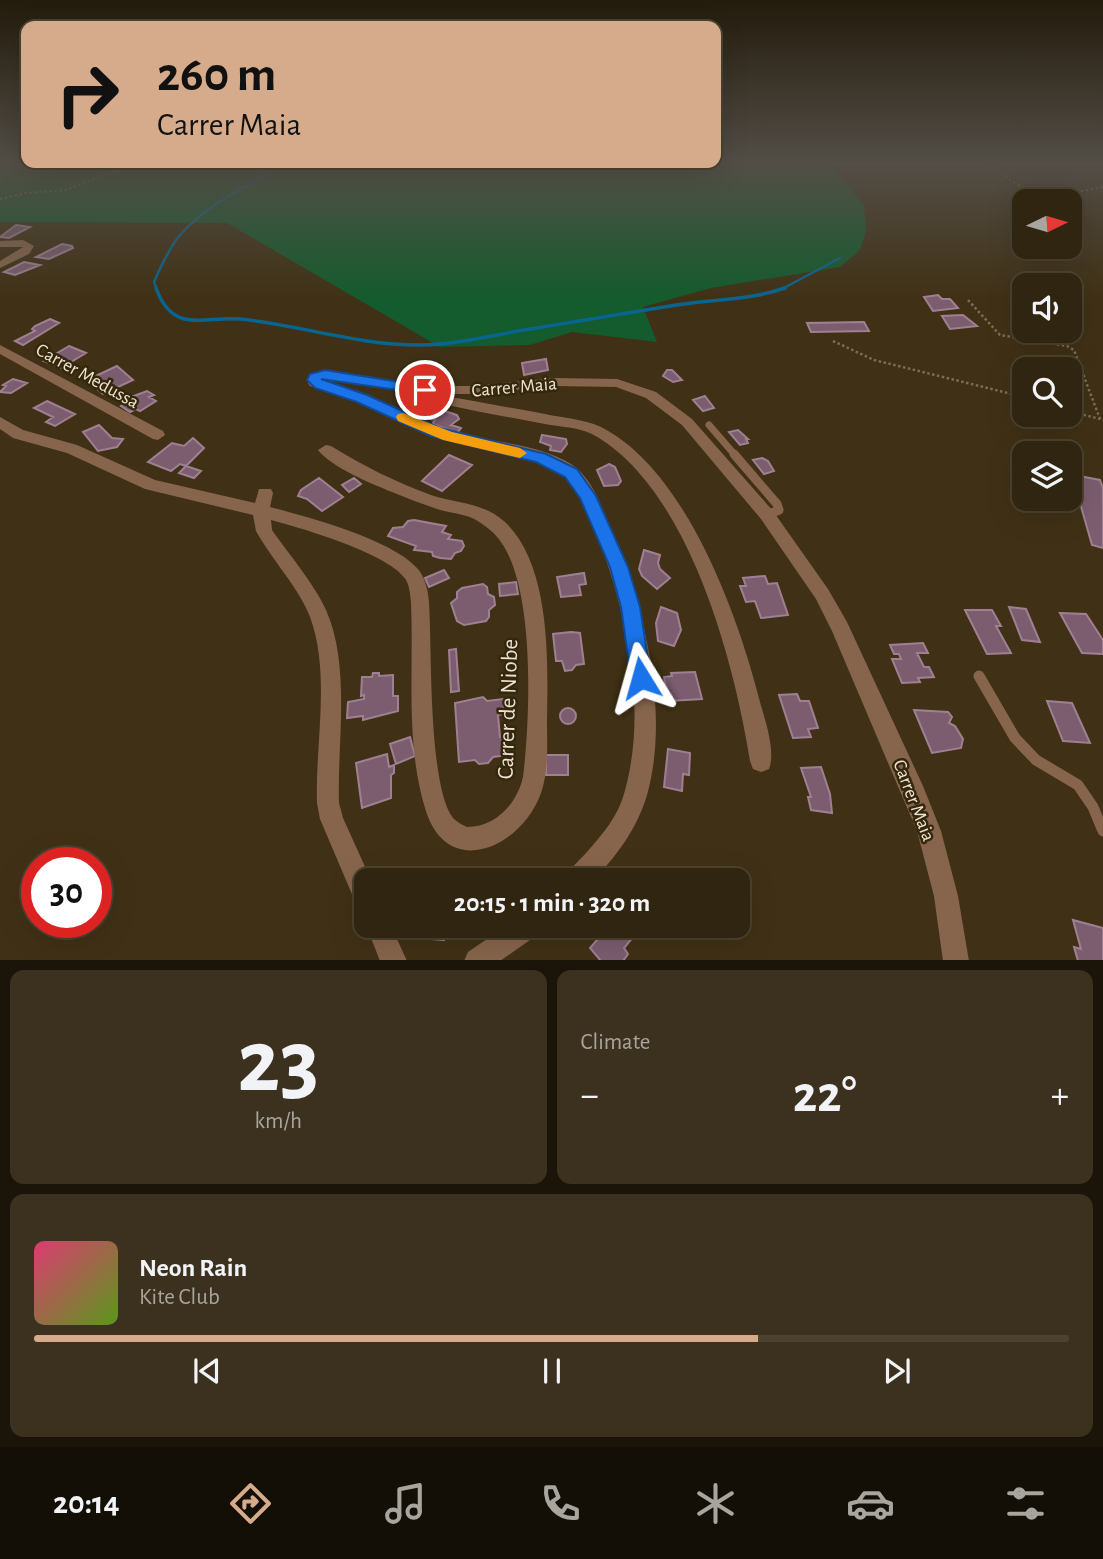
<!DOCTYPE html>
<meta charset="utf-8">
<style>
body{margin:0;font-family:"Alegreya Sans",sans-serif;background:#3c311e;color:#f1f3f6;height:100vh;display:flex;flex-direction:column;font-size:26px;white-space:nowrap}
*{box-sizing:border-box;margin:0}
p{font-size:23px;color:#a8a59f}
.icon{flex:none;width:38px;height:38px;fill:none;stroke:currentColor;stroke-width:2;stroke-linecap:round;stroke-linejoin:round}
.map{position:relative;height:960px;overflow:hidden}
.drawer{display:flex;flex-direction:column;gap:10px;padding:10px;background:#1a1409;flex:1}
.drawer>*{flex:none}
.banner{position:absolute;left:21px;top:21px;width:700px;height:147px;border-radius:14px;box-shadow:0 7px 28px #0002,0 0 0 2px #4b4230;background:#d6ab8b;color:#111;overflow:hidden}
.needle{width:46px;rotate:85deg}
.fabs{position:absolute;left:1012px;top:189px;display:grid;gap:14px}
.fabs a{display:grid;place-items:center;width:70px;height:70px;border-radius:14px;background:#302510;box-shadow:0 7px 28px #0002,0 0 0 2px #4b4230;font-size:35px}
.speed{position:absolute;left:21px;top:847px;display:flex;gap:14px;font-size:35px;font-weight:700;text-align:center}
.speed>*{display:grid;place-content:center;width:91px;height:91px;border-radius:50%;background:#302510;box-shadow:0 7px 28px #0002,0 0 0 2px #4b4230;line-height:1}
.speed .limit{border:10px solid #d22;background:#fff;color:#111}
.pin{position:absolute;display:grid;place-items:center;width:60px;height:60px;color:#fff;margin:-30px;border:4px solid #fff;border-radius:50%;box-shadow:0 2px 7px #0007}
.me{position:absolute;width:77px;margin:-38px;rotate:352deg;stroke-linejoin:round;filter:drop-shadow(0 0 5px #0008)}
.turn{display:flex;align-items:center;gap:24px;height:147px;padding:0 21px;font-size:32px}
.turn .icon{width:91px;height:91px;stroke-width:2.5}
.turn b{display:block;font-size:49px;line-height:60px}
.big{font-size:52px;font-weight:600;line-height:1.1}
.drawer .widget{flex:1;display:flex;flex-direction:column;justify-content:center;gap:10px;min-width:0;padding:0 24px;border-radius:14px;background:#3c311e}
.drawer .dial{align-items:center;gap:0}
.dial b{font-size:91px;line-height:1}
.song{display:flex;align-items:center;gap:21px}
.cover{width:84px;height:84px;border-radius:10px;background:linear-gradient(135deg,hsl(340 70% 55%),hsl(90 70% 35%))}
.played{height:7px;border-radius:4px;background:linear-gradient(90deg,#d6ab8b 70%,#4b4230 70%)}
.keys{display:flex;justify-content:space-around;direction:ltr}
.heat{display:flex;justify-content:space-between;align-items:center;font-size:38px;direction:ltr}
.drawer .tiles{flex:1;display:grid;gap:10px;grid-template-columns:1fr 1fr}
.widget:last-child{grid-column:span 2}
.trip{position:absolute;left:354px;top:868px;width:396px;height:70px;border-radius:14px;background:#302510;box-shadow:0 7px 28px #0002,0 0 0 2px #4b4230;font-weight:600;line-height:70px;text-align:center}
.menu{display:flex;height:112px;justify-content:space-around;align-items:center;background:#130f06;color:#a8a59f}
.menu .icon{width:49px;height:49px}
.menu .selected{color:#d6ab8b}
.menu b{font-size:32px;color:#f1f3f6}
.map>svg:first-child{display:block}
</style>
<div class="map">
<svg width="1103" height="961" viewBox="0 0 1103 961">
<rect width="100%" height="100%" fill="#403116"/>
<!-- green -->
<path fill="#145b2d" d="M0,163H829L864,206L866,231L860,250L840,267L711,288L643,307L657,342L572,332L530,345L440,347L227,223L0,222Z"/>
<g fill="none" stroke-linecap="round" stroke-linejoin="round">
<!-- stream-far1 -->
<path stroke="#096590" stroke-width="2.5" d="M157,290L154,282C161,266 169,248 180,235C207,204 249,185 284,165
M780,290L840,258"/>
<!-- stream -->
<path stroke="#096590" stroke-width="3.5" d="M156,288C173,335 204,316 240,319C300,325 357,345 419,345C451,345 486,337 518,331C569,323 620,314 670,306C709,299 748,301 785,288"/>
</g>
<!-- building -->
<path fill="#7b5d6f" stroke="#9f8092" stroke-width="2" d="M16,225L30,227L9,238L0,237Z
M62,244L72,246L73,248L49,259L36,257Z
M24,262L40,265L15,275L4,272Z
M938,295L942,299H950L958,308L933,311L924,297Z
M963,315L977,326L950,329L942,316Z
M50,319L59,323L23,345L15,341L35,331L32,329L35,326Z
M864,322L869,331L811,332L807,323Z
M1034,331H1046L1057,342L1045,341Z
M69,346L86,353L61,368L44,361Z
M546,359L548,370L524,375L522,363Z
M117,366L133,380L103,394L87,380Z
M667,370H672L682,380L673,382L663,376Z
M13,379L27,383L11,393L0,392L6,386L3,385Z
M147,391L154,395L149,397L156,401L140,411L136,409L130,412L121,406L127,402L123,400Z
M705,396L714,408L703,411L693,400Z
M47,401L75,414L55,426L46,422L53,417L34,408Z
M439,409L457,415L459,419L451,425L461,428L457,433L432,424L435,420L430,419Z
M99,425L112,438L123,439L117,447L98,451L83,432Z
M738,430L748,439H746L748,443L740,445L729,432Z
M542,435L566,439L567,444L561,452L550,450L551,446L540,442Z
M193,438L204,448L186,466L180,464L171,471L148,462L172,443L184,446Z
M449,455L472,465L442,491L422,481Z
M762,458L768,461L774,471L764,474L753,460Z
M609,464L615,467L621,481L618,485L604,486L597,470Z
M186,466L201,471L194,478L179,473Z
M1069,474L1100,480L1103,488V548L1092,545L1074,482L1069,481Z
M319,478L343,497L322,511L307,499L298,496L301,490Z
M354,478L361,484L349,492L342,485Z
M1029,499H1051L1055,512L1031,507Z
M414,520L446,526L442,532L451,535L448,539L462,541L464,546L461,551L455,553L451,559L440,558L433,556L432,552L414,550L416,546L388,536L393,528L403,527L408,521Z
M644,550L660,555L658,563L660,569L670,578L657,589L642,576L639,569Z
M444,570L449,578L429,587L425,578Z
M584,573L586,584L579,585L581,595L561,597L557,577Z
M765,576L768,584L777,583L788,615L761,618L755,601L746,602L740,586H746L743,578Z
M516,582L518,594L500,596L499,584Z
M483,584L487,587L488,594L494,597L495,605L489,610V617L486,621L464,625L457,621L451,603L457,598V592L462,588Z
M661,607L677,613L681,630L674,646L658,641L656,623Z
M1009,607L1026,609L1040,642L1022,640Z
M965,610H992L1001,626H996L1011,653L987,654Z
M1060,613L1086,614L1103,640V654L1082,653Z
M571,632L580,633L584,664L576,665L572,670L565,671L562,661H556L553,634Z
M923,643L928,653H917L924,667H929L934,677L918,678L920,682L902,683L892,659H901L899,654H894L890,645Z
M456,649L459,691L451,692L449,650Z
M695,672L702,699L669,701L664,677L672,676L671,673Z
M373,673H379V676L393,675V696H398V711L363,720V716L347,718L348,702L364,699V695L361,696L362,677H372Z
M797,694L800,701H809L818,728L808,729L811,737L793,738L779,695Z
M483,697L487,701L503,699L504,714L498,715L500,737L506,736L508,755L493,757L488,763L479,764L475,760L459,762L455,703Z
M1047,701L1072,703L1090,743L1063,741Z
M560 716a8 8 0 1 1 16 0a8 8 0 1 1-16 0Z
M914,710L948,712L952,717L949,723L955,726L963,739L961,748L932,753Z
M410,737L415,756L396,764L390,744Z
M668,749L690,753L689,775L683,774L682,791L664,787Z
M387,754L389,767L394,765V773L391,775V798L362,808L356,763Z
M546,755H568V775H546Z
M821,767L830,794L832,813L811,810L808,797H811L801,768Z
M430,868L443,870L442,875L461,877V880H418L429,874Z
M1073,920L1103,928V961H1078L1074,947L1081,949Z
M420,926H461L446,936L444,940L418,938Z
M609,926H633L638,931L624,948L628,954L623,961H601L590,948Z"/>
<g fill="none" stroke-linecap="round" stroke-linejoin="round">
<!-- path-far1 -->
<path stroke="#7b6e57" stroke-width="2" stroke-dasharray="2.5 2.5" stroke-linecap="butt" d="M879,164L993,166C1003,170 1006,178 1015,183C1043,200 1073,193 1103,187
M0,199L27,193L66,190L112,172L145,163"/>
<!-- path -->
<path stroke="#7b6e57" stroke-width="2.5" stroke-dasharray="2.5 2.5" stroke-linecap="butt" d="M968,300L1000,335L1067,346L1074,350L1100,419L1103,420
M833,341L874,360L1024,397
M1069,411L1100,419"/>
<!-- service-far2 -->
<path stroke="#87654c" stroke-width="7" d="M709,425L735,455"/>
<!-- service-far1 -->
<path stroke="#87654c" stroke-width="9" d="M734,454L777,504L779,510L767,515"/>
<!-- service -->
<path stroke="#87654c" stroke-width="11" d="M979,676L1015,738L1036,760L1078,785L1093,807L1103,831"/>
<!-- minor -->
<path fill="#87654c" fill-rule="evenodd" d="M23,240L34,246L29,254L0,268V261L23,247H0V241Z
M0,345L163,431L165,435L158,440L153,439L0,354Z
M325,370L425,386H469L556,378L617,379L656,392L692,419L773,511L828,589L847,622L923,786L941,831L958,896L969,961H943L934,896L917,831L832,631L816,599L761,519L682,425L646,398L616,387L556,386L469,394H425L322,379C333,388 352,390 366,395C394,406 420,422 449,431C488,443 535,442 571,464C590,476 600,502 608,522C643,601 671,709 647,795C637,829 617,855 594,880H565C569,868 579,861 587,852C602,835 618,816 624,794C649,708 626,606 593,525C585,506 577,483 560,472C526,450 480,451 443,439C414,431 388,415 360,403C344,396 327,392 310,386L308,383L310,374Z
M440,395C475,401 510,408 545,414C563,418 584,419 601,427C686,470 738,615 760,702C765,720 776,751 769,769L761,772L753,769L750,761C734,660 688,486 592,434C578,427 560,427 545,424C509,417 471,411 435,402L433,399Z
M0,417L23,430L77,445L155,480L255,503L259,489H271L273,493L270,507C308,517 390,539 416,567C425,576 428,590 429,602C432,647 428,786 453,818C457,822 462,825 467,827C495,827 517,804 523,777C530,721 538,568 490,530C469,512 461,516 437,509C422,504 407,498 392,492C372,484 331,467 318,450L326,445L331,446C363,466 396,482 431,495C457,504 483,502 505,522C551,566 548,661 547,720C547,744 549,770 541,793C521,849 446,881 425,808C405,742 414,670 411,602C410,595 410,587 406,580C391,554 301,528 271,520L272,530C288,553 315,585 326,610C351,666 337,743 339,803L343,818L371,880H366V909L357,906L320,819L317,803C315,743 331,674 310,617C301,591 270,557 256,531L253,515L145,489L67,453L13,438L0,429Z
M366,925L391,926L407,961H380Z
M506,926H541L537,935L500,961H464L468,952Z"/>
</g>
<!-- sky -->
<linearGradient id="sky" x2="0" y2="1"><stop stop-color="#231b0c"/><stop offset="0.55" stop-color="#534e47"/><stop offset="1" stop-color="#534e47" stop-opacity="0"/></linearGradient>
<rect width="1103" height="298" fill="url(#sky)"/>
<!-- route -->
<path fill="#1a73e8" stroke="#114b97" stroke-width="2" d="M325,370L430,387L432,390L425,394L321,379L367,395L440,428L546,454L577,469L596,496L628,567L640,607L651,678L648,685L641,687L633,685L631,678L621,607L610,567L580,498L565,477L536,462L431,436L357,402L315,388L307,380L310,374Z"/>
<!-- slow -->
<path fill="#f59e0b" d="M403,413L452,432L520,448L527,453L520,458L443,440L398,421L396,417L398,414Z"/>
<g text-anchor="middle" stroke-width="5" stroke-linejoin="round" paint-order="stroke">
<!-- street labels -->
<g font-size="19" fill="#ede3d4" stroke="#35270b">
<text transform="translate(88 375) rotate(29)" y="7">Carrer Medussa</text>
<text transform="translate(514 386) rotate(-5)" y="7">Carrer Maia</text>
<text transform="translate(915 800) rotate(69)" y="7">Carrer Maia</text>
</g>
<!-- near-street labels -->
<g font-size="23" fill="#ede3d4" stroke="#35270b">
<text transform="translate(507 709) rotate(-88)" y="8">Carrer de Niobe</text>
</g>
</g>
</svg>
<div class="fabs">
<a><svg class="needle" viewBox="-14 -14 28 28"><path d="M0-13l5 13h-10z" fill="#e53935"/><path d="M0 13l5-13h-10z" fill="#a8a59f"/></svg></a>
<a><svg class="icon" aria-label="sound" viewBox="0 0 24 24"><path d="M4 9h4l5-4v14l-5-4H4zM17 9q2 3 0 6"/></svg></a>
<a><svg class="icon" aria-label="search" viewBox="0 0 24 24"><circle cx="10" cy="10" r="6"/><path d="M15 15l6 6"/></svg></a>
<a><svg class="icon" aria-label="layers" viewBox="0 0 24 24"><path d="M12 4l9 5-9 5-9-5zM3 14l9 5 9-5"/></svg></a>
</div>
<div class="speed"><div class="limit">30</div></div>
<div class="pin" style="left:425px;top:390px;background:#d93025"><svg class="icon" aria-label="arrive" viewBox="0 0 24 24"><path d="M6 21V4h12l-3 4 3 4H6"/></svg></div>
<svg class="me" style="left:641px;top:678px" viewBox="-20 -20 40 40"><path d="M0-17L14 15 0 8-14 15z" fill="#1a73e8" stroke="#fff" stroke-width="4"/></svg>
<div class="trip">20:15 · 1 min · 320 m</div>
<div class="banner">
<div class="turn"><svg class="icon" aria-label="right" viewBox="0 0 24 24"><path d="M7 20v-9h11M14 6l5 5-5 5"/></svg><div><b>260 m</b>Carrer Maia</div></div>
</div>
</div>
<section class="drawer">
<div class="tiles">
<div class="widget dial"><b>23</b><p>km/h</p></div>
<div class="widget"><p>Climate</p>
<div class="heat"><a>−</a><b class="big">22°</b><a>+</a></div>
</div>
<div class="widget">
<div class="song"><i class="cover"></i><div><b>Neon Rain</b><p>Kite Club</p></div></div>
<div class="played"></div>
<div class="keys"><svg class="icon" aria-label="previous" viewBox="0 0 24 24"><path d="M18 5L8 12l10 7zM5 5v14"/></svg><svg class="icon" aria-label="pause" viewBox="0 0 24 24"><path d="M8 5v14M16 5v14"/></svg><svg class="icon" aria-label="next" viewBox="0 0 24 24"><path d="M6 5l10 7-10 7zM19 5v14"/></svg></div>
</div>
</div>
</section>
<nav class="menu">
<b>20:14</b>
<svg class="icon selected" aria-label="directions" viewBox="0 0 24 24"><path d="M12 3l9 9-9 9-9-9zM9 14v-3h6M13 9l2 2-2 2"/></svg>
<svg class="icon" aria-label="music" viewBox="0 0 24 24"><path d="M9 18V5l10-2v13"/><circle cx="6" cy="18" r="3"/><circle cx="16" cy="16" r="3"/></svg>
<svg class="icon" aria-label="phone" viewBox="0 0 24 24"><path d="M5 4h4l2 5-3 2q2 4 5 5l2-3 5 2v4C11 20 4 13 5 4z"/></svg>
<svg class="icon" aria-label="climate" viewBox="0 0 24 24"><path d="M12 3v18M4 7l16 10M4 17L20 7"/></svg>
<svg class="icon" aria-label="car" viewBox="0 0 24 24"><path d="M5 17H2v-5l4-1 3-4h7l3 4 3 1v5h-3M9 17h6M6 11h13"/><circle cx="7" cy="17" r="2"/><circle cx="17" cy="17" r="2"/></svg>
<svg class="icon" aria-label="filters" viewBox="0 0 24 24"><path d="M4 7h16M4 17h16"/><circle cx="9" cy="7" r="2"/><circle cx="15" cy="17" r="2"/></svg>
</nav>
